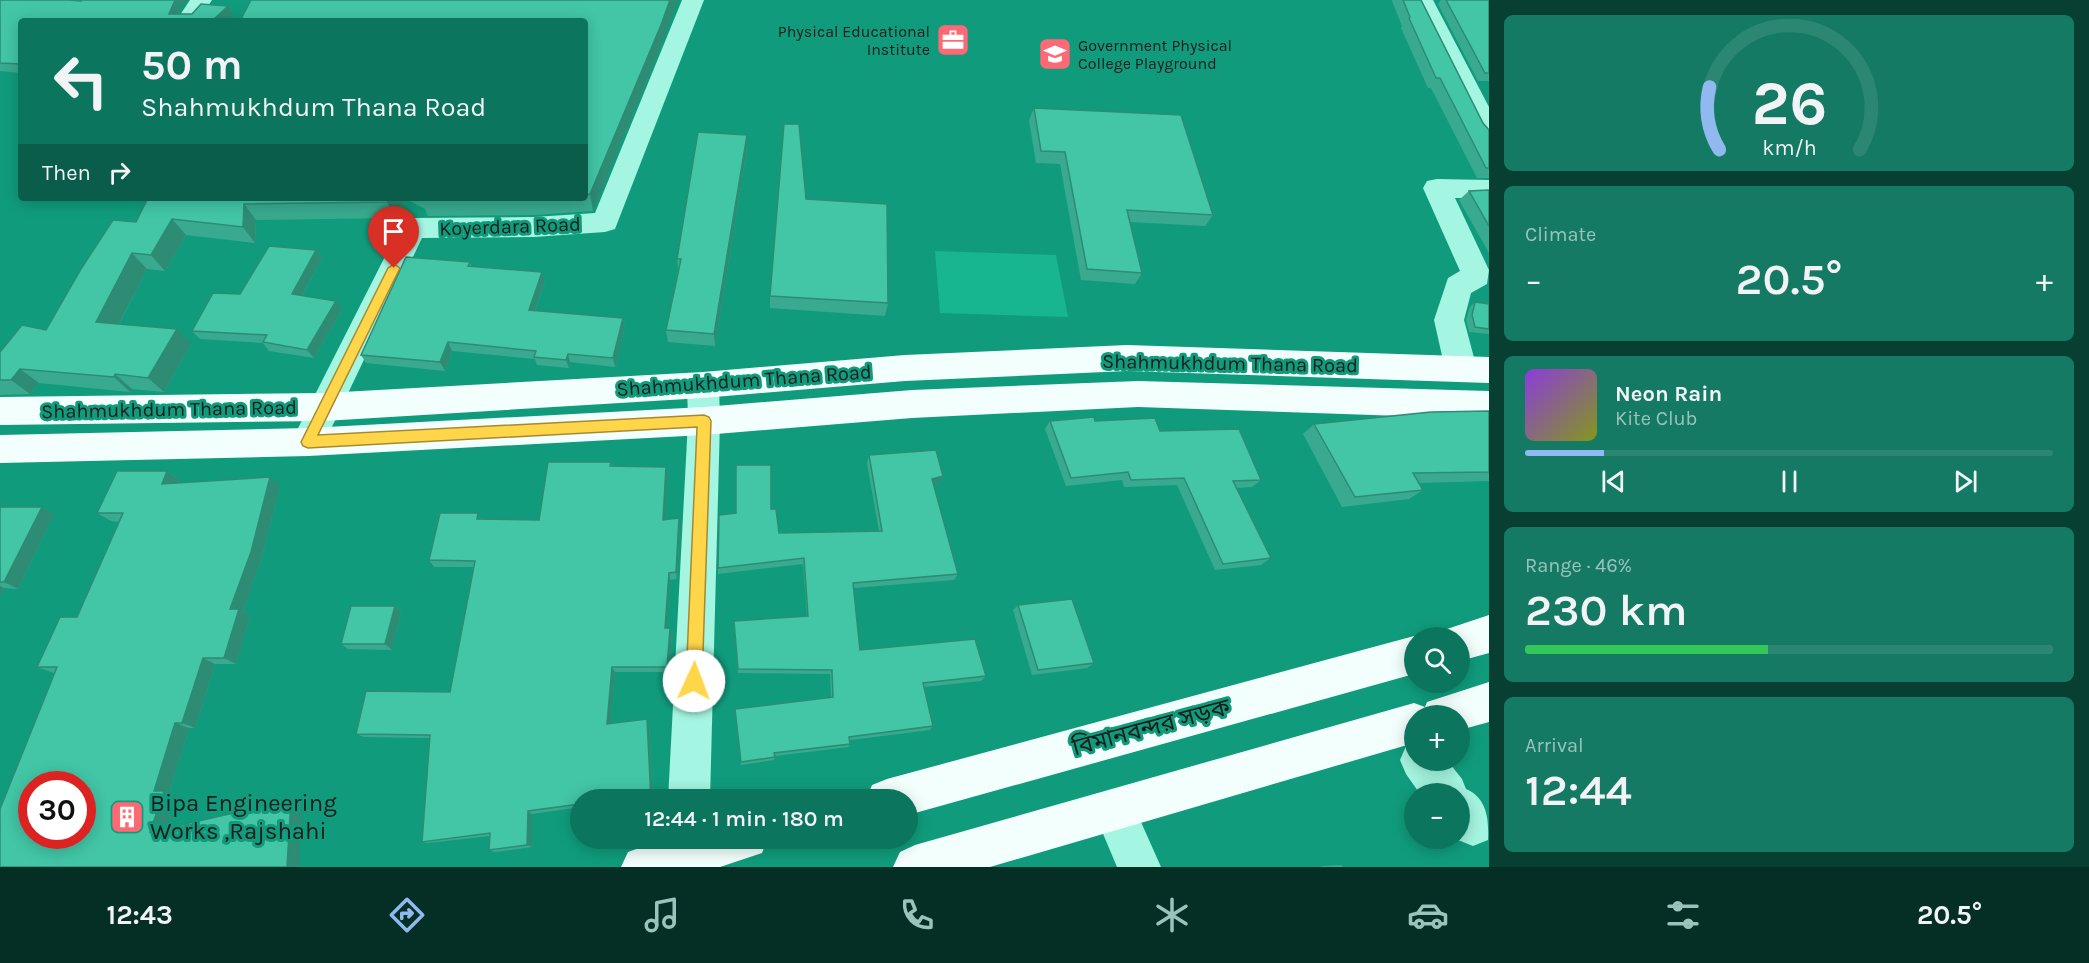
<!DOCTYPE html>
<meta charset="utf-8">
<style>
body{margin:0;font-family:Karla,"Noto Sans Bengali",sans-serif;background:#157a63;color:#f1f3f6;height:100vh;display:flex;flex-direction:column;font-size:22px;white-space:nowrap}
*{box-sizing:border-box;margin:0}
p{font-size:20px;color:#9ac3bc}
.icon{flex:none;width:33px;height:33px;fill:none;stroke:currentColor;stroke-width:2;stroke-linecap:round;stroke-linejoin:round}
.map{position:relative;flex:1;overflow:hidden}
.details{display:flex;flex-direction:column;gap:15px;padding:15px;background:#074033;width:600px}
.details>*{flex:none}
.hud{position:absolute;left:18px;top:18px;width:570px;height:183px;border-radius:6px;box-shadow:0 3px 15px #0003;background:#0c755d;color:#f1f3f6;overflow:hidden}
.fabs{position:absolute;left:1404px;top:627px;display:grid;gap:12px}
.fabs a{display:grid;place-items:center;width:66px;height:66px;border-radius:50%;background:#0c755d;box-shadow:0 3px 15px #0003;font-size:30px}
.speed{position:absolute;left:18px;top:771px;display:flex;gap:12px;font-size:30px;font-weight:700;text-align:center}
.speed>*{display:grid;place-content:center;width:78px;height:78px;border-radius:50%;background:#0c755d;box-shadow:0 3px 15px #0003;line-height:1}
.speed .limit{border:9px solid #d22;background:#fff;color:#111}
.pin{position:absolute;display:grid;place-items:center;width:51px;height:51px;color:#fff;margin:-62px -26px;border-radius:50% 50% 50% 0;rotate:-45deg;box-shadow:0 0 6px #0007}
.pin .icon{rotate:45deg}
.me{position:absolute;width:66px;margin:-33px;rotate:2deg;stroke-linejoin:round;filter:drop-shadow(0 0 4px #0008)}
.turn{display:flex;align-items:center;gap:21px;height:126px;padding:0 24px;font-size:27px}
.turn .icon{width:78px;height:78px;stroke-width:2.5}
.turn b{display:block;font-size:42px;line-height:51px}
.then{display:flex;align-items:center;height:57px;padding:0 24px;background:#0003;gap:12px;font-size:22px}
.big{font-size:45px;font-weight:600;line-height:1.1}
.details .widget{flex:1;display:flex;flex-direction:column;justify-content:center;gap:9px;min-width:0;padding:0 21px;border-radius:9px;background:#157a63}
.details .dial{align-items:center;gap:0}
.dial svg{height:156px;overflow:visible;fill:none;stroke:#2c8772;stroke-width:7;stroke-linecap:round;text-anchor:middle}
.dial text{fill:#f1f3f6;stroke:none}
.song{display:flex;align-items:center;gap:18px}
.cover{width:72px;height:72px;border-radius:9px;background:linear-gradient(135deg,hsl(270 70% 55%),hsl(70 70% 35%))}
.played{height:6px;border-radius:3px;background:linear-gradient(90deg,#90b9f0 15%,#2c8772 15%)}
.keys{display:flex;justify-content:space-around;direction:ltr}
.heat{display:flex;justify-content:space-between;align-items:center;font-size:33px;direction:ltr}
.charge{height:9px;border-radius:4px;background:linear-gradient(90deg,#34c759 46%,#2c8772 0)}
.trip{position:absolute;left:570px;top:789px;width:348px;height:60px;border-radius:30px;background:#0c755d;box-shadow:0 3px 15px #0003;font-weight:600;line-height:60px;text-align:center}
.menu{display:flex;height:96px;justify-content:space-around;align-items:center;background:#052f25;color:#9ac3bc}
.menu .icon{width:42px;height:42px}
.menu .active{color:#90b9f0}
.menu b{font-size:27px;color:#f1f3f6}
main{display:flex;flex:1;min-height:0}
.map>svg:first-child{display:block}
</style>
<main>
<div class="map">
<svg width="1489" height="867" viewBox="0 0 1489 867">
<rect width="100%" height="100%" fill="#109c7c"/>
<!-- green -->
<path fill="#17b690" d="M935,251L1056,255L1068,317L940,313Z"/>
<g fill="none" stroke-linecap="round" stroke-linejoin="round">
<!-- minor -->
<path fill="#a4f5e1" fill-rule="evenodd" d="M190,0H212L198,21H176Z
M682,0H704L615,229L605,232L534,237L422,238L320,452L308,456L296,452L291,442L403,221L413,218L534,217L595,213Z
M1411,0H1433L1489,107V141L1480,138L1476,132Z
M1437,179L1489,180V198H1455L1489,270L1487,284L1471,293L1464,320L1477,369L1472,378L1461,382L1450,378L1445,369L1434,320L1448,278L1460,271L1423,188L1427,181Z
M703,372L714,376L719,385L720,421L710,800H668L688,421L687,385L692,376Z
M1414,742V760H1447L1462,779L1466,789C1487,798 1489,819 1488,840L1473,846L1458,840L1460,794H1420L1406,774L1400,760L1406,746Z
M1114,789L1129,795L1161,867H1117L1093,810L1099,795Z"/>
<!-- major -->
<path fill="#f2fffd" fill-rule="evenodd" d="M1127,345L1489,357V383L1127,371L905,381L703,398L324,421L0,425V397L324,393L703,372L905,355Z
M1138,381L1489,391V419L1138,407L912,418L704,435L308,456L0,463V435L308,428L704,407L912,390Z
M1489,615V653L1460,661V638H1443L1447,629Z
M1414,636L1418,638H1414V674L908,815V800H866L872,785L887,779Z
M1489,682V722L1460,730V716H1414V743L990,867H893L900,852L915,845L1414,703L1425,707L1427,702Z
M667,838H768L762,853L720,867H621L628,852Z"/>
</g>
<!-- wall -->
<path fill="#39aa8f" d="M0,0L179,10L178,14L233,15L21,21V73L0,71Z
M1392,0H1421L1483,123L1489,130V178H1477L1431,88H1428L1401,28L1402,26L1392,1Z
M1441,0H1489V81H1478L1438,4Z
M585,21L662,43L593,211L534,215L428,216L425,209L406,199L395,218L256,220L255,243L186,235L165,271L147,269L119,324L191,344L164,392L132,389L130,392L39,383L30,394L0,395V352L46,330L136,222L148,198H585Z
M1034,108L1213,215L1205,226L1130,222L1142,273L1135,284L1081,280L1060,164L1036,163L1029,120Z
M747,148L715,346L668,342L666,330L678,271L677,259Z
M1489,190V253L1459,200L1469,191Z
M806,199L888,303L885,316L770,308V296Z
M316,250L322,258L302,296L342,310L314,358L269,351L263,343L200,339L192,331L240,294Z
M470,262L471,266L542,272L545,281L535,311L623,318L625,326L615,367L570,362L569,368L537,365L535,359L452,351L445,371L366,363L361,355Z
M1475,302L1489,304V334L1469,332L1466,320L1470,307Z
M1489,411V481L1419,483L1423,490L1409,499L1342,507L1303,434L1314,424Z
M1050,421H1095L1160,431L1261,480L1252,487L1236,488L1271,558L1261,565L1215,570L1177,485L1124,487L1122,480L1066,486L1045,429Z
M869,455L943,476L939,483L933,485L958,574L954,580L854,588L860,650L986,676L981,681L924,687L933,726L930,730L850,740V744L848,747L775,756L774,760L741,765L735,709L831,697L830,674L738,673L734,621L807,616L803,564L718,574V568L771,509L779,533L879,531L867,463Z
M611,462L612,466L666,467L668,474L665,520L679,518L680,525L677,579L670,580L667,628L672,634L669,672H615L610,723L647,719L649,723L653,800H580V807L532,814V847L495,852L489,850L490,836L428,843L422,842L430,738L364,737L356,734L450,692L474,567H434L429,560L481,519L539,520Z
M167,471L179,480L178,483L280,486L261,560L243,611L250,616L236,664H215L195,728H189L169,793L178,794L167,828L303,803L0,867L54,673L37,667L77,617L119,522L111,521L97,513Z
M0,507H42L54,514L18,589L4,588L0,597Z
M1018,605L1094,663L1087,668L1032,675L1013,610Z
M395,606L401,612L392,650L348,649L341,644Z
M1341,865L1343,867H1321L1323,866Z"/>
<!-- shaded-wall -->
<path fill="#2e8b74" d="M175,0H188L179,10L175,21L169,14Z
M670,0H678L662,43L593,211L590,194Z
M228,6L233,15L227,21H212Z
M747,135V148L715,346L714,334Z
M389,198H406V199L395,218L387,202Z
M244,204L256,220L255,243L243,227Z
M172,219L186,235L165,271L151,255Z
M316,250L322,258L298,303L292,294Z
M132,253L147,269L112,337L96,322Z
M542,272L545,281L532,319L529,310Z
M336,301L342,310L314,358L307,350Z
M623,318L625,326L615,367L613,358Z
M177,329L191,344L164,392L148,378Z
M448,342L452,351L445,371L440,362Z
M568,354L570,362L569,368L566,360Z
M20,369L39,383L30,394L11,380Z
M115,374L132,389L130,392L114,377Z
M666,467L668,474L665,527L663,520Z
M167,471L179,480L174,493L162,484Z
M943,476L939,483L929,486L932,479Z
M270,477L280,486L261,560L243,611L250,616L236,664L224,658L230,609Z
M42,507L54,514L18,589L4,582Z
M679,518L680,525L677,579L676,572Z
M669,573L670,580L667,634L665,628Z
M0,586L4,588L0,597Z
M395,606L401,612L392,650L385,644Z
M670,628L672,634L669,672L667,667Z
M203,658L215,664L195,728L182,723Z
M612,667L615,672L610,728L607,724Z
M647,719L649,723L653,800H651Z
M175,723L189,728L169,793L178,794L165,834L150,832L154,791Z
M291,800L303,803L299,867H287Z
M528,811L532,814V847L527,845Z"/>
<!-- building -->
<path fill="#42c6a6" stroke="#2e8b74" stroke-width="1.5" fill-rule="evenodd" d="M0,0H69L81,1L82,0H175L169,14H192L201,4L228,6L212,21H21V64L0,63Z
M251,0H670L661,25L590,194L585,195V21H240Z
M1403,0H1421L1483,123L1489,130V168H1486L1440,78H1436L1409,18L1410,17Z
M1446,0H1489V73H1485Z
M1034,108L1181,115L1213,215L1127,210L1142,273L1087,269L1065,152L1041,151Z
M784,124H799L806,199L887,204L888,303L770,296Z
M698,132L747,135L714,334L666,330L681,259H677Z
M1489,190V226L1469,191Z
M148,198H389L387,202L244,204L243,227L172,219L151,255L132,253L96,322L177,329L148,378L115,374L114,377L20,369L11,380H0V352L22,325L46,330L81,269L113,220L136,222Z
M421,198H532L421,199Z
M269,246L316,250L292,294L336,301L307,350L263,342L267,335L192,331L213,293L240,294Z
M406,257L470,262L468,266L542,272L529,310L623,318L613,358L568,354L566,360L534,357L536,351L448,342L440,362L361,355Z
M1475,302L1489,304V329L1475,327L1472,315Z
M1489,411V472L1413,473L1423,490L1355,497L1314,424L1431,412Z
M1094,417L1095,421L1155,418L1160,431L1239,429L1261,480L1233,481L1271,558L1223,564L1184,478L1131,480L1128,472L1071,478L1050,421Z
M936,450L943,476L932,479L958,574L853,583L860,650L975,639L986,676L923,683L933,726L849,737L850,744L774,753L775,757L741,762L735,709L833,697L832,670L738,669L734,621L808,616L804,558L718,568L719,515L736,513V465H771V509H776L779,533L882,531L869,455Z
M548,462H611L610,466L666,467L663,520L679,518L676,572L669,573L665,628H670L667,667H612L607,724L647,719L651,800H580V804L528,811L527,845L489,850L490,833L422,842L430,735L356,734L366,691L450,692L475,561L429,560L440,513H478L477,519L539,520Z
M117,471H167L162,484L270,477L251,552L230,609H239L224,658H203L182,723H175L154,791H164L150,832L291,800L287,867H0V809L57,667H37L60,617H77L123,513H97ZM32,784H82V836H32Z
M0,507H42L4,582H0Z
M1072,599L1094,663L1038,670L1018,605Z
M351,606H395L385,644H341Z"/>
<!-- route -->
<path fill="#ffd54a" stroke="#a68a30" stroke-width="1.5" d="M394,264L400,268L318,435L704,415L709,417L711,421L702,681L699,687L694,689L688,687L686,681L697,427L308,448L303,446L301,442L388,268Z"/>
<!-- icons -->
<defs>
<g id="office-square" transform="scale(1.725)"><rect x="-9" y="-9" width="18" height="18" rx="4" fill="#ff6875" stroke="#109c7c"/><path d="M-6-3h4V-5.5h4V-3h4V5H-6ZM-1-4.5V-3h2v-1.5ZM-6 0V1H6V0Z" fill="#fff"/></g>
<g id="university-square" transform="scale(1.725)"><rect x="-9" y="-9" width="18" height="18" rx="4" fill="#ff6875" stroke="#109c7c"/><path d="M0-5L7-2L0 1L-7-2ZM-4 1L0 2.5L4 1V4Q0 6-4 4Z" fill="#fff"/></g>
<g id="building-square" transform="scale(1.725)"><rect x="-9" y="-9" width="18" height="18" rx="4" fill="#ff6875" stroke="#109c7c"/><path d="M-4-6H4V6H1V3H-1V6H-4ZM-2.5-4.3h1.7v1.8h-1.7ZM.8-4.3h1.7v1.8H.8ZM-2.5-1h1.7V.8h-1.7ZM.8-1h1.7V.8H.8Z" fill="#fff"/></g>
</defs>
<g fill-rule="evenodd">
<use href="#office-square" x="953" y="40"/>
<use href="#university-square" x="1055" y="54"/>
<use href="#building-square" x="127" y="817"/>
</g>
<g text-anchor="middle" stroke-width="6" stroke-linejoin="round" paint-order="stroke">
<!-- far-poi labels -->
<g font-size="16" fill="#1d1d1d" stroke="#109c7c" text-anchor="end">
<text x="930" y="37">Physical Educational<tspan x="930" dy="18">Institute</tspan></text>
<text x="1078" y="51" text-anchor="start">Government Physical<tspan x="1078" dy="18">College Playground</tspan></text>
</g>
<!-- street labels -->
<g font-size="20" fill="#1d1d1d" stroke="#109c7c">
<text transform="translate(510 226) rotate(-2)" y="7">Koyerdara Road</text>
<text transform="translate(1230 363) rotate(1)" y="7">Shahmukhdum Thana Road</text>
<text transform="translate(744 380) rotate(-4)" y="7">Shahmukhdum Thana Road</text>
<text transform="translate(169 409) rotate(-1)" y="7">Shahmukhdum Thana Road</text>
</g>
<!-- near-street labels -->
<g font-size="24" fill="#1d1d1d" stroke="#109c7c">
<text transform="translate(1151 727) rotate(-15)" y="8">বিমানবন্দর সড়ক</text>
</g>
<!-- near-poi labels -->
<g font-size="24" fill="#1d1d1d" stroke="#109c7c" text-anchor="start">
<text x="150" y="811">Bipa Engineering<tspan x="150" dy="28">Works ,Rajshahi</tspan></text>
</g>
</g>
</svg>
<div class="fabs">
<a><svg class="icon" aria-label="search" viewBox="0 0 24 24"><circle cx="10" cy="10" r="6"/><path d="M15 15l6 6"/></svg></a>
<a>+</a>
<a>−</a>
</div>
<div class="speed"><div class="limit">30</div></div>
<div class="pin" style="left:394px;top:268px;background:#d93025"><svg class="icon" aria-label="arrive" viewBox="0 0 24 24"><path d="M6 21V4h12l-3 4 3 4H6"/></svg></div>
<svg class="me" style="left:694px;top:681px" viewBox="-20 -20 40 40"><circle r="19" fill="#fff"/><path d="M0-13L10 11 0 6-10 11z" fill="#ffd54a"/></svg>
<div class="trip">12:44 · 1 min · 180 m</div>
<div class="hud">
<div class="turn"><svg class="icon" aria-label="left" viewBox="0 0 24 24"><path d="M17 20v-9H6M10 6l-5 5 5 5"/></svg><div><b>50 m</b>Shahmukhdum Thana Road</div></div>
<div class="then">Then<svg class="icon" aria-label="right" viewBox="0 0 24 24"><path d="M7 20v-9h11M14 6l5 5-5 5"/></svg></div>
</div>
</div>
<section class="details">
<div class="widget dial"><svg viewBox="0 0 100 80">
<path d="M14 69A42 42 0 1 1 86 69"/>
<path d="M14 69A42 42 0 0 1 9 37" stroke="#90b9f0"/>
<text x="50" y="56" font-size="32" font-weight="700">26</text>
<text x="50" y="72" font-size="11">km/h</text>
</svg></div>
<div class="widget"><p>Climate</p>
<div class="heat"><a>−</a><b class="big">20.5°</b><a>+</a></div>
</div>
<div class="widget">
<div class="song"><i class="cover"></i><div><b>Neon Rain</b><p>Kite Club</p></div></div>
<div class="played"></div>
<div class="keys"><svg class="icon" aria-label="previous" viewBox="0 0 24 24"><path d="M18 5L8 12l10 7zM5 5v14"/></svg><svg class="icon" aria-label="pause" viewBox="0 0 24 24"><path d="M8 5v14M16 5v14"/></svg><svg class="icon" aria-label="next" viewBox="0 0 24 24"><path d="M6 5l10 7-10 7zM19 5v14"/></svg></div>
</div>
<div class="widget"><p>Range · 46%</p><b class="big">230 km</b><div class="charge"></div></div>
<div class="widget"><p>Arrival</p><b class="big">12:44</b></div>
</section>
</main>
<nav class="menu">
<b>12:43</b>
<svg class="icon active" aria-label="directions" viewBox="0 0 24 24"><path d="M12 3l9 9-9 9-9-9zM9 14v-3h6M13 9l2 2-2 2"/></svg>
<svg class="icon" aria-label="music" viewBox="0 0 24 24"><path d="M9 18V5l10-2v13"/><circle cx="6" cy="18" r="3"/><circle cx="16" cy="16" r="3"/></svg>
<svg class="icon" aria-label="phone" viewBox="0 0 24 24"><path d="M5 4h4l2 5-3 2q2 4 5 5l2-3 5 2v4C11 20 4 13 5 4z"/></svg>
<svg class="icon" aria-label="climate" viewBox="0 0 24 24"><path d="M12 3v18M4 7l16 10M4 17L20 7"/></svg>
<svg class="icon" aria-label="car" viewBox="0 0 24 24"><path d="M5 17H2v-5l4-1 3-4h7l3 4 3 1v5h-3M9 17h6M6 11h13"/><circle cx="7" cy="17" r="2"/><circle cx="17" cy="17" r="2"/></svg>
<svg class="icon" aria-label="filters" viewBox="0 0 24 24"><path d="M4 7h16M4 17h16"/><circle cx="9" cy="7" r="2"/><circle cx="15" cy="17" r="2"/></svg>
<b>20.5°</b>
</nav>
